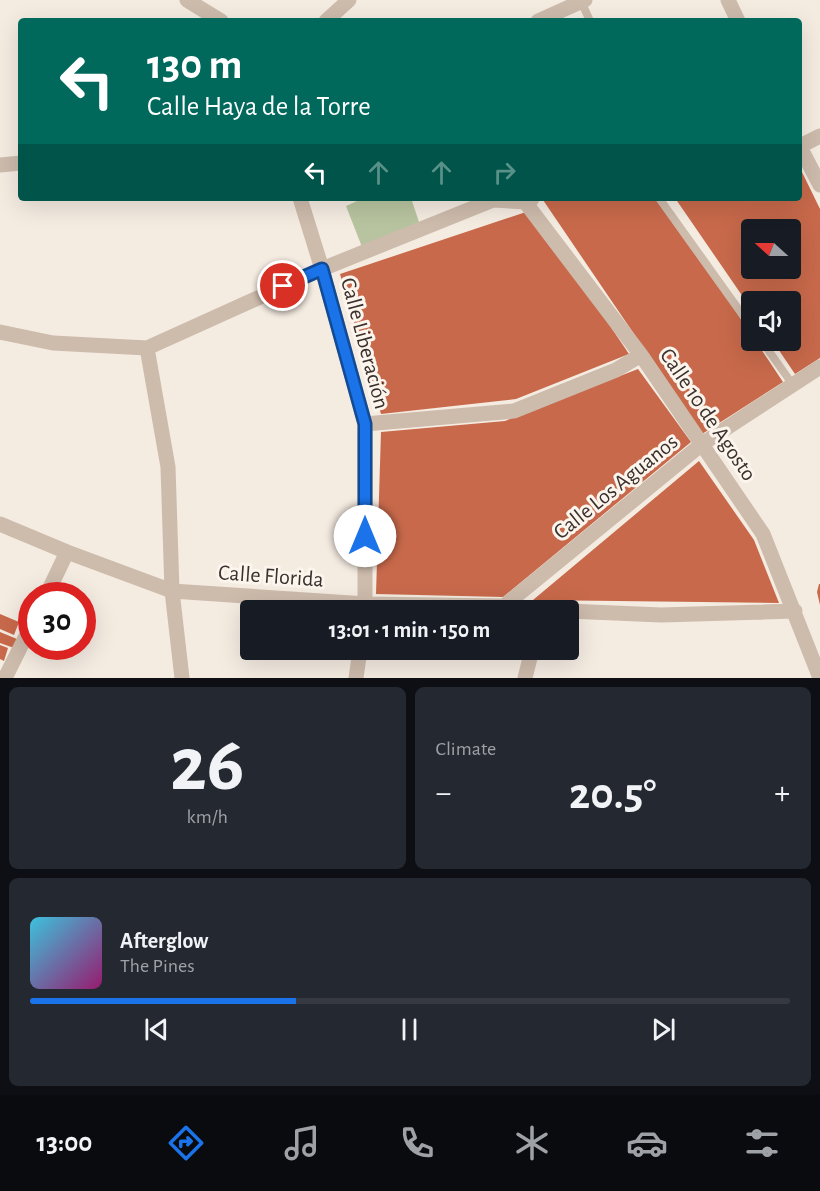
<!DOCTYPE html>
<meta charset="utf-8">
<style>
body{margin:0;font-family:"Alegreya Sans",sans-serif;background:#242831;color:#f1f3f6;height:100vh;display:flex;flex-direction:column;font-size:22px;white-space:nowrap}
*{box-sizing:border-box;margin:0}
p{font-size:20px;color:#9ea1a6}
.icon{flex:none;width:33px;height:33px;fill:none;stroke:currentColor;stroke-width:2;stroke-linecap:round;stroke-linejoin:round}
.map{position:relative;height:678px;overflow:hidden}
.sheet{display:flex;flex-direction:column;gap:9px;padding:9px;background:#0d0f14;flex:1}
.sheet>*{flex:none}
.top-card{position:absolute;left:18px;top:18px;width:784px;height:183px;border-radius:6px;box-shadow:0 6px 24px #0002;background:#00695c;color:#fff;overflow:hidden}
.needle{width:39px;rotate:291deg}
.tools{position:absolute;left:741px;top:219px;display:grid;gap:12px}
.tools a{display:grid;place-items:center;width:60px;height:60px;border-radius:6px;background:#171b24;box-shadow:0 6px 24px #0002;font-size:30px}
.speed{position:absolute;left:18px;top:582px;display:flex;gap:12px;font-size:30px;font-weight:700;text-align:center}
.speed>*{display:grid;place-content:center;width:78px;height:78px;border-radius:50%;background:#171b24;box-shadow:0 6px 24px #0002;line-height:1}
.speed .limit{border:9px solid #d22;background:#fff;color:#111}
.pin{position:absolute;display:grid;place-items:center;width:51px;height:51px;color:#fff;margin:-26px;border:3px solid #fff;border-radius:50%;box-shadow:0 2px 6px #0007}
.me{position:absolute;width:66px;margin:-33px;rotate:0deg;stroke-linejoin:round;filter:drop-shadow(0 0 4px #0008)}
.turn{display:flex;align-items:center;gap:21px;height:126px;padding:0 30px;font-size:27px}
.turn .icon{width:78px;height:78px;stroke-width:2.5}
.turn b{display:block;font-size:42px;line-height:51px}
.lanes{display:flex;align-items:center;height:57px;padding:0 30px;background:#0003;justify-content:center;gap:30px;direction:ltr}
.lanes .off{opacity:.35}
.big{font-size:45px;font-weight:700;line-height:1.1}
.sheet .tile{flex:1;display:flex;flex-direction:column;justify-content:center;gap:9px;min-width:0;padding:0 21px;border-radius:9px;background:#242831}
.sheet .dial{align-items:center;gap:0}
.dial b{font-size:78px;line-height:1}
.song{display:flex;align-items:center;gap:18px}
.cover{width:72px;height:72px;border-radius:9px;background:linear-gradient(135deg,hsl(190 70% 55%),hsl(320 70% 35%))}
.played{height:6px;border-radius:3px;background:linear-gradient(90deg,#1a73e8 35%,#363941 35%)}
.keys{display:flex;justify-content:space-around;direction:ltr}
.heat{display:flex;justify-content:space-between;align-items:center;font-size:33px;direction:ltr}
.sheet .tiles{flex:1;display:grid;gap:9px;grid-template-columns:1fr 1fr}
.tile:last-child{grid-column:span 2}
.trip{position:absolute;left:240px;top:600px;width:339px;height:60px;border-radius:6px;background:#171b24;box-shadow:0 6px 24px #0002;font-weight:700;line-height:60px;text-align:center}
.tab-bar{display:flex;height:96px;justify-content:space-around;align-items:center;background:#090b0e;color:#9ea1a6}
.tab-bar .icon{width:42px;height:42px}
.tab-bar .selected{color:#1a73e8}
.tab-bar b{font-size:27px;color:#f1f3f6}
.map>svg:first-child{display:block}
</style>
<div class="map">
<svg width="820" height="678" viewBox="0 0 820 678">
<rect width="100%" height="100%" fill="#f4ebe1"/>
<!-- green -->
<path fill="#b8c4a0" d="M364,198H411L419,222L362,247L346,206Z"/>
<!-- building -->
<path fill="#c8694b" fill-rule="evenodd" d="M800,168L820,209V358L795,374L772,340H790V302H752V310L675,198H800ZM752,230H790V268H752Z
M547,198H658L752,335V340H755L783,382L702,434L543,200Z
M532,210L629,354L516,399L381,414L340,274Z
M638,369L691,442L503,597L376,594L381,432L505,421Z
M699,461L754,540L779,603L533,600Z
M819,584H820V605L817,592Z
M0,614L19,622L14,635L0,629Z
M0,632L17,639L14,648L0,643Z
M0,645L8,648L4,661L0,659Z"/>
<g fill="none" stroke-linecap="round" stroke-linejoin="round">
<!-- lane -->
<path stroke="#cdbbac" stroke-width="8" d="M581,1L590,21
M659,198L752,328
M761,340L793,385"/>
<!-- street -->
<path stroke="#cdbbac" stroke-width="15" d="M187,0L221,21
M728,0L738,21
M326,21L349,0
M538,21L585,0
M800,146L820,136
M800,147L820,185
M0,165L21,163
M300,198L322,269L365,424V610
M522,198L641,355L763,534L820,678
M0,332L53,343L147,348L322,269L493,200L526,202L532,199
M147,348L168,467L172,591L182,678
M365,424L514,411L616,370L641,355
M0,524L67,552L172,591L366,604L504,606L552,610
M46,596L67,552
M504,606L702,444L820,367
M568,611L661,615L795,611
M5,678L32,624
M356,678L360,650
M525,678L532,650"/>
</g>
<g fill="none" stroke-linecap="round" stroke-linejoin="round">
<!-- route casing -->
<g stroke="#114b97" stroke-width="15">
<path id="route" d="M283,286L322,269L365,424V536"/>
</g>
<!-- route -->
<use href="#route" stroke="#1a73e8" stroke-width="10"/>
</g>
<g text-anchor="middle" stroke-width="6" stroke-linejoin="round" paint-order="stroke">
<!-- street labels -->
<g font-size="22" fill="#3b302b" stroke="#fbf5ee">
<text transform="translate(366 343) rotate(75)" y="8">Calle Liberación</text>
<text transform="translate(709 414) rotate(56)" y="8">Calle 10 de Agosto</text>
<text transform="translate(615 486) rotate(-39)" y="8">Calle Los Aguanos</text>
<text transform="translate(271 575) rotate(4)" y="8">Calle Florida</text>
</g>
</g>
</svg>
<div class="tools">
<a><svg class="needle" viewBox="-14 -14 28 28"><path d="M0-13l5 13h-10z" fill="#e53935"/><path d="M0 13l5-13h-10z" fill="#9ea1a6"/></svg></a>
<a><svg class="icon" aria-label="sound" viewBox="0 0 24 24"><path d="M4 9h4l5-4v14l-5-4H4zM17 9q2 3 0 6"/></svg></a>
</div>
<div class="speed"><div class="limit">30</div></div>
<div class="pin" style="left:283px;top:286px;background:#d93025"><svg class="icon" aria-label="arrive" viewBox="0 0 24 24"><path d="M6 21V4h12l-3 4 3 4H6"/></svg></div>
<svg class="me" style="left:365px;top:536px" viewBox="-20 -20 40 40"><circle r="19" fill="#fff"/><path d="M0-13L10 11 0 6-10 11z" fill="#1a73e8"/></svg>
<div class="trip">13:01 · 1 min · 150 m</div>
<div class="top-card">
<div class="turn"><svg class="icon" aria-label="left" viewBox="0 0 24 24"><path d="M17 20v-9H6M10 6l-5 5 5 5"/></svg><div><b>130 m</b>Calle Haya de la Torre</div></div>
<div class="lanes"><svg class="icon" aria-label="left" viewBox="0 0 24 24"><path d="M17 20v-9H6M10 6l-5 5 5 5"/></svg><svg class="icon off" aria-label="ahead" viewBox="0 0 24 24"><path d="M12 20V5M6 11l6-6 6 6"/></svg><svg class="icon off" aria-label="ahead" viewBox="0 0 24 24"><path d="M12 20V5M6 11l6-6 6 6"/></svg><svg class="icon off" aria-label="right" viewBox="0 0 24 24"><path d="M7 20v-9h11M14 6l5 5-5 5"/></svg></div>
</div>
</div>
<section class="sheet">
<div class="tiles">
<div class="tile dial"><b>26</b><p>km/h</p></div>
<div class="tile"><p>Climate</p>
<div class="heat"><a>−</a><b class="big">20.5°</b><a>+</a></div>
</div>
<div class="tile">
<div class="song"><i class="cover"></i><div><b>Afterglow</b><p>The Pines</p></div></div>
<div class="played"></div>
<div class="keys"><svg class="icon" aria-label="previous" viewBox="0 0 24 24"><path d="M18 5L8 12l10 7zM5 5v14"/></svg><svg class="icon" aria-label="pause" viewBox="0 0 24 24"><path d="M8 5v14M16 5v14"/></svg><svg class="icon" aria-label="next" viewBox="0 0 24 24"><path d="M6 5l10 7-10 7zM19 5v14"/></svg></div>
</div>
</div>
</section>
<nav class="tab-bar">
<b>13:00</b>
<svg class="icon selected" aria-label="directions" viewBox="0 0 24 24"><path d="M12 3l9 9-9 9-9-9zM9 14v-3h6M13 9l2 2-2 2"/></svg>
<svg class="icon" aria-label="music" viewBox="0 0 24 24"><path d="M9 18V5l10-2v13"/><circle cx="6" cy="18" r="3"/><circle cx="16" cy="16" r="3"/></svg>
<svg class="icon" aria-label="phone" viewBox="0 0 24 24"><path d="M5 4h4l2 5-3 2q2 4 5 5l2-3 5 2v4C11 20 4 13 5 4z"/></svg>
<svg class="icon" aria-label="climate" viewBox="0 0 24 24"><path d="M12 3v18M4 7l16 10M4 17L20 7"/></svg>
<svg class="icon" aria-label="car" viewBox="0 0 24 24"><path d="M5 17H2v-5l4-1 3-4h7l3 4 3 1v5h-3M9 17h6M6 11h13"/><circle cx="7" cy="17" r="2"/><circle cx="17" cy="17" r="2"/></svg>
<svg class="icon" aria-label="filters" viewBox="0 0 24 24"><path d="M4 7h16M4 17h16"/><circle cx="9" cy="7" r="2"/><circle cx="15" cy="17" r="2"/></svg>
</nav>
